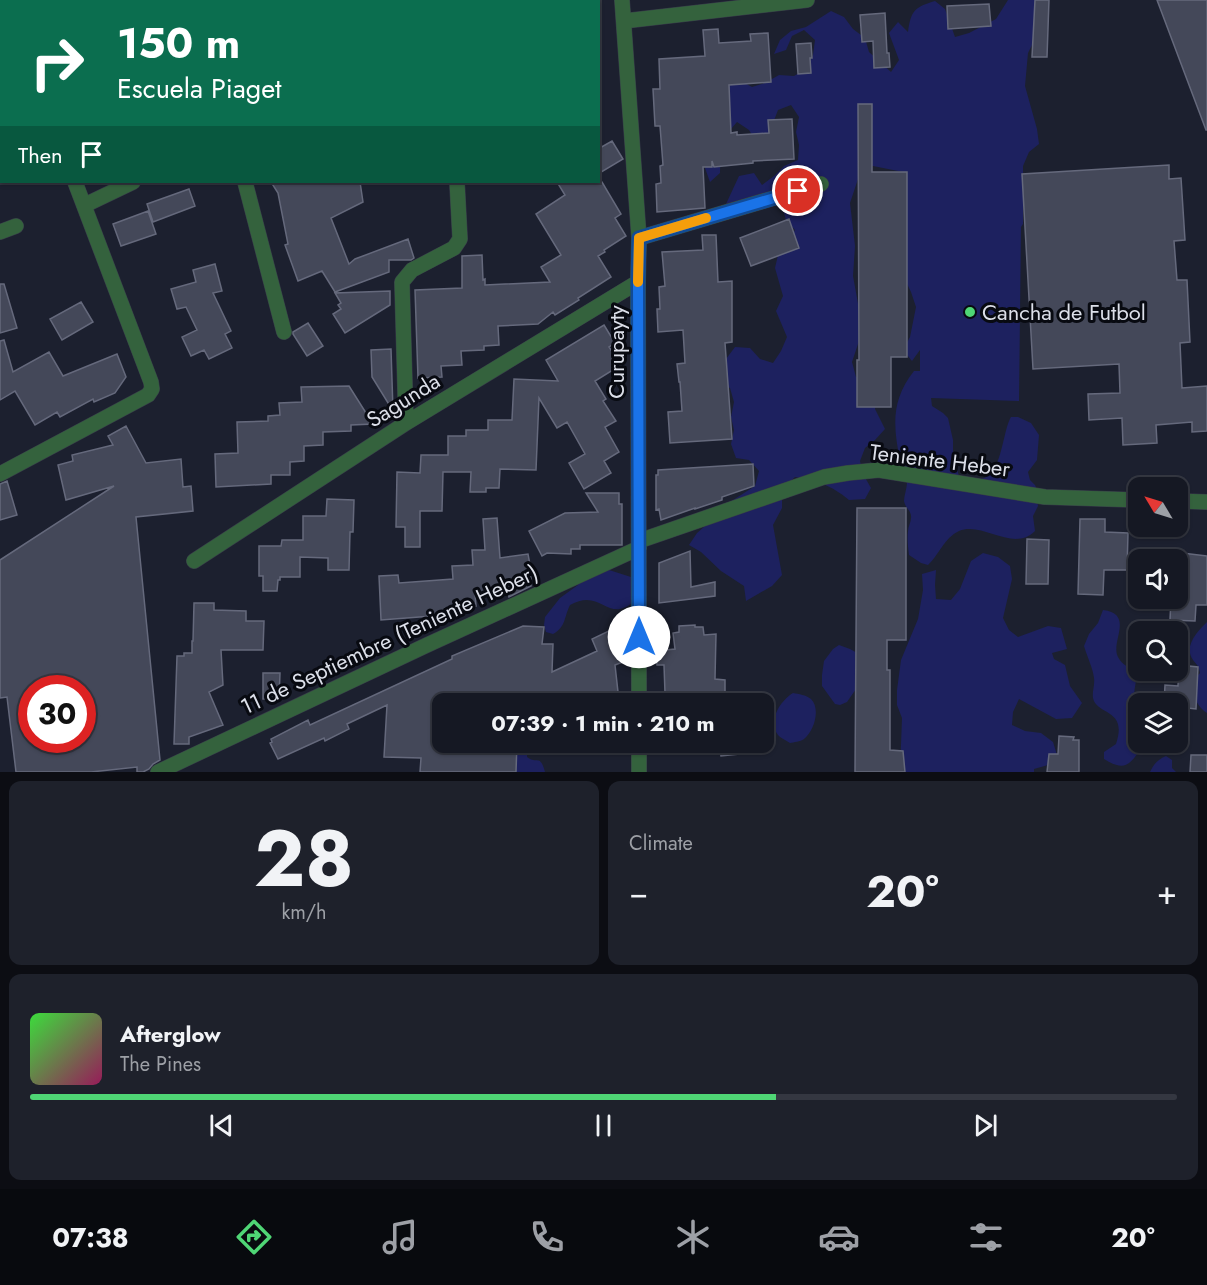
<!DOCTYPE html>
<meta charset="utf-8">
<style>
body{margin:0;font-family:Jost,sans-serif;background:#1e212b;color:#f1f3f6;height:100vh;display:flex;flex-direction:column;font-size:22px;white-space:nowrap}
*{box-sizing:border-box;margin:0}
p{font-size:20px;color:#9da0a6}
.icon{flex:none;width:33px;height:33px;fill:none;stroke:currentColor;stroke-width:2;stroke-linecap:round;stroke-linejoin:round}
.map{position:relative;height:772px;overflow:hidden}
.side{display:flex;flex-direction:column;gap:9px;padding:9px;background:#0c0d13;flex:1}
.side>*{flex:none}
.guide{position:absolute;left:0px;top:0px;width:600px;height:183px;box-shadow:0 2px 4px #0004,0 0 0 2px #343741;background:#0b6e4f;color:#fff;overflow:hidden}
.needle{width:39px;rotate:308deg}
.controls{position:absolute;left:1128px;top:477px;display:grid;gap:12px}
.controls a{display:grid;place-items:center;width:60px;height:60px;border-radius:12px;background:#151823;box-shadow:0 2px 4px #0004,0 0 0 2px #343741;font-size:30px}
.speed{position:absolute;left:18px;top:675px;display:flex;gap:12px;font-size:30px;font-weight:700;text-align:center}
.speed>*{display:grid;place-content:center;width:78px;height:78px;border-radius:50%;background:#151823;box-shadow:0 2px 4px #0004,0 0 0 2px #343741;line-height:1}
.speed .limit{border:9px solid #d22;background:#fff;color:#111}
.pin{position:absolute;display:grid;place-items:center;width:51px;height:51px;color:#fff;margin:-26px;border:3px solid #fff;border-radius:50%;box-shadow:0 2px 6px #0007}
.me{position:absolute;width:66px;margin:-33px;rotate:0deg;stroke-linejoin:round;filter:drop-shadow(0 0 4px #0008)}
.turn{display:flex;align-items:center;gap:21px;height:126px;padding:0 18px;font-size:27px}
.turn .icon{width:78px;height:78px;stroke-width:2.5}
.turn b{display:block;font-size:42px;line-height:51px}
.then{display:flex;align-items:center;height:57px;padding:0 18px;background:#0003;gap:12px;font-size:22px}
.big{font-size:45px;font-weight:700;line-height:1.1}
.side .tile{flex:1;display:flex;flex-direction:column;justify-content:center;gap:9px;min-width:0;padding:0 21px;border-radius:12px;background:#1e212b}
.side .dial{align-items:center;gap:0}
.dial b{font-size:78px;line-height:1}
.song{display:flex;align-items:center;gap:18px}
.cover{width:72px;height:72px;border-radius:9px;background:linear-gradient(135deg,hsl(120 70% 55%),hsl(330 70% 35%))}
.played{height:6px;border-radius:3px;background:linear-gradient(90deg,#4fd675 65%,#343741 65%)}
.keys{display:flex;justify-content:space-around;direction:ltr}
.heat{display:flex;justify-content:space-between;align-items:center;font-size:33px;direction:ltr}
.side .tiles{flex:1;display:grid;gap:9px;grid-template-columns:1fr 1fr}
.tile:last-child{grid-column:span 2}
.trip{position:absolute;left:432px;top:693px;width:342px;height:60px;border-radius:12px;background:#151823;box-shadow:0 2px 4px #0004,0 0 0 2px #343741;font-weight:700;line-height:60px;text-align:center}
.tab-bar{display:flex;height:96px;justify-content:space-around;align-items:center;background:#080a0e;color:#9da0a6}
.tab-bar .icon{width:42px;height:42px}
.tab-bar .on{color:#4fd675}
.tab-bar b{font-size:27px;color:#f1f3f6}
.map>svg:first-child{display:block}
</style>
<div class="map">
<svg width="1207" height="772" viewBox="0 0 1207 772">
<rect width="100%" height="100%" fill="#1c202f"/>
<!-- green -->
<path fill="#1d215f" d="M1008,0H1046L1040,29L1028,53L1025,86L1037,129L1039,144L1029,152L1023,166V224L1021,227L1019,401L931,398L932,406L943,413L948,418L953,440V455L959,476C966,477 973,479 979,479C1002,479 1002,432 1011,417H1018L1031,423L1039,435L1037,460L1028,472L1030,480L1035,485L1038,492L1037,499L1038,506L1033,516L1035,531C1013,553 983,521 959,531C944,538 939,555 928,565L921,563L909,555C908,547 907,539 908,531C908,527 911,522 911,518C912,511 905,508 904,501C904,495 907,489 907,482C906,475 902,467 900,460C893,426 891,400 914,371H920V350L912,361L903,350L910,337L916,307L911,292L898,265L907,186L903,172L868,165L859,176L850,203L855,246L853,276L861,320V335L852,362L856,377L869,383L877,395L875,409L885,429L875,440L865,448L860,461L863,474L871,488L865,499L849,500C831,485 818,481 795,477L782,489V508L773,525L782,575L772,586L746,601L744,586L721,571L701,552L689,545L697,533L720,513L730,502L755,486L759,471L749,460L736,458L731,444L734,430L731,417L734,402L730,388L717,383L714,368L726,359L735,347L750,348L760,359L773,363L781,351L787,337L776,311L783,296L775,268L778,255L795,230L786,220L782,206L771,196L733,216L726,204L739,176L754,173L762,185L774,176L784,166L798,160L799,145L796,132L799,117L791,105L778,110L768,136L757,143L749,130L737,122C723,136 720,153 720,173L710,182L705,168L726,88L739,80L752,87L765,83L779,75L794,76L807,68L813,55L815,40L804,30L792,36L786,50L774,54L780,40L791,31L806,27L831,11L844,17L853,29L865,38L869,52L891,72L899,60L889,33L898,22L908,32C911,10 915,7 935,1L945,9L955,37L969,33L996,19Z
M983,553L998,557L1010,566L1012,579L1003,618L1009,630L1018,637L1048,626L1061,628L1067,649L1052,653L1054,659L1065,665L1070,686L1082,703L1072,718L1056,719L1019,699L1013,712L1012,725L1025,731L1041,733L1053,742L1057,755L1048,765L1034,769V772H900L902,718L897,705V690L901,660L918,619L923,590L922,574L936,570L935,585L936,599L951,600L960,589L971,561Z
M609,570L631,577L633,602C608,624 601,587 570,605C564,617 566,627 553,634L546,632L544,625L545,617L560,598L578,585L581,579Z
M1103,610C1135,614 1110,642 1118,657C1122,665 1130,668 1137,672C1137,684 1130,697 1138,706V742L1160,743L1156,745L1142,747C1130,765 1125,772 1104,759V752L1116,744C1128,708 1097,716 1093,698C1092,692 1095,685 1094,678C1093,669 1087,656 1084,646L1089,634L1098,623Z
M1207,622V713C1194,705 1188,685 1200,673C1199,666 1197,665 1193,660C1183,646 1198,631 1207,622Z
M839,645L850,649L859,654L856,689L847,702L840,705L835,704L822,686V675L824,661L833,649Z
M793,693C799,694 806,695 811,699C821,709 814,731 804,739C800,742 794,742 790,743C786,740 780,738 778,735C767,721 781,700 793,693Z
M521,743H529L527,746V757C537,765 540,753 545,772H513L511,753L517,749Z
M1166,756L1172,760V768L1176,772H1150C1154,764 1157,760 1166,756Z"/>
<!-- building -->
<path fill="#444859" stroke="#65697c" stroke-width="1.5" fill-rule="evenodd" d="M1035,0H1049L1047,57H1032Z
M1157,0H1207V130H1206Z
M989,4L991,26L948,29L947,6Z
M885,13L887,53H889L890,67L874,68L873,41L862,42L860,15Z
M718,29L719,43L751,41L750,34L768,33L771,82L729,85L731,133L737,132V135L769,133L768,120L792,119L794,159L753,161V163L714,167L712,161V167H703L705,208L657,212L656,184L661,183L660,166L663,165L660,126H655L653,89H660L659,59L705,56L703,30Z
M811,43L812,58H810L811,73L798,74L796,44Z
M858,104H872V172H907V357H891V407H857V360H859Z
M612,141L623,159L598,174V149Z
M1169,165V179L1181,178L1185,240L1174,241L1177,280H1187L1190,342L1180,343L1182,388L1207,386V431L1192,432V422L1156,425L1157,443L1123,445L1122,418L1089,420L1088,394L1120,393L1119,364L1033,369L1022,174Z
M271,182H360L363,202L331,218L349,264L355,259L408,239L414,258L411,260H389V272L335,292L322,271L298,281L285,245L288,244L278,193Z
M557,182H602L621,214L615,218L626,236L604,250L605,252L598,256L611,277L578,298L579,300L555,315L553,312L538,324L498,326L499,345L484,346V350L461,351L462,365L441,366L442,377L418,378L415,290L462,288V256L482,255L483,280L485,279V285L550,282L541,267L561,255L536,214L565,195Z
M189,189L195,206L153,222L147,204Z
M148,211L156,234L121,246L113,224Z
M789,219L799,248L751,266L740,238Z
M702,235H716L718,282L732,281V342L725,343L732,439L670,443L668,412L682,411L680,382H679L677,364L685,363L683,330L658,332L657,309H660L659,287L665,286L662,252L703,250Z
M215,264L222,291L213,293L231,331L225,334L232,348L209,359L204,350L191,356L182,337L197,330L186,307L177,309L171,289L196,282L193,270Z
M0,284H4L17,328L0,333Z
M390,291V305L345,333L333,314L341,309L338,305L341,303L335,293Z
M81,302L93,322L62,340L50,319Z
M308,323L323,346L307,356L293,334V332Z
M604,325L615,343L609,347L621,365L595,381L606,399L603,401L616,421L605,427L619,452L604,461L611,473L584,489L569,463L585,454L567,422L557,428L539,398L536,470L500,469L499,488H486V492H470L471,472H443L442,511H420V547H405V527H396L397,472L420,473L421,455H448V436H466V430H488V420H512L514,379L558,381L546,360Z
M4,340L13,372L49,352L63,376L117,354L126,377L115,393L94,402L93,399L60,417L57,412L35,425L15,391L0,400V341Z
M391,349L393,411L372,377L371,350Z
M349,386L373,424L351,425V431L323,432V445L304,446V461L290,462V475H271V484L216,487L215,454L238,453L237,422L268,421V416L280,415L279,403L302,402L301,387Z
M126,426L146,463L181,459L183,487L191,486L193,511L136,517L160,760L153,764L149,769L143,772H137V767L91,772H16L7,697L0,698V560L114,486L66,500L58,465L73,461L72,455L113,445L108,436ZM32,688H82V740H32Z
M753,464L754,486L722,497V500L695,509V508L661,520L659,509L656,510V475H658V470Z
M7,481L17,515L0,520V484Z
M586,493H619V504H622V545H580V549H571V554L547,553L542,556L529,531L565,513L598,512Z
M327,499L354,500L353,532H350L349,570H328V558L300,557V577H280V580H278L277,591H263V576H259V546H281L282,540H303V516H326Z
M857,508H906V640H887V670H890V750L903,751L905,772H855Z
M497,518L500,558L528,554L531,570V586L509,597L508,592L475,594L476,606L445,608V615L381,620L379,576L398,575L399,583L453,579L452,566L473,565L472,550H485L483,519Z
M1080,519H1105V532L1128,533L1127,570H1104L1103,595L1078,594Z
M1027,539L1049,540L1048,584H1026Z
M690,551L691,587L715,582V596L659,603V563Z
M1182,553L1207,556V605H1196L1195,621L1170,620L1171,598H1178V567H1180Z
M194,603H214V610L246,611V621H264L263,650H221L223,685L209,692L223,725L189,737V744H174L177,656H184V653H192V641H193Z
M695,625V627H703L704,635L716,634L715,679L725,680V704H669L668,692L665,693L664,665H657L656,651L675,649L673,633L679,632V626Z
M523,626L544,627L542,644H553L552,672L597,651L592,639L613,629H625L629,649L628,660L615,665L618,692L557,704H442V742H517L516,772H420L421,758L384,757L387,705L347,724L349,729L325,741L324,738L278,759L270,743L272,742L271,739L308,720L310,725L452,659V656Z
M1179,665L1198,667L1196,709L1178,707V704H1164L1165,685L1178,686Z
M263,673H280L279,699H263Z
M1059,736L1074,737L1073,740H1079V772H1047L1049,754H1058Z
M719,742H759V752L721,756Z
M1191,755H1207V772H1190Z"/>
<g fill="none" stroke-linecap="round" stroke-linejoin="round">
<!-- minor casing -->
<g stroke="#373b49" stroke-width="16">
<path id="minor" d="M3,0L4,2
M211,0L212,2
M444,0L445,2
M622,0L639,238L638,282L639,704
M624,21L807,0
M245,182L284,332
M85,205L133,182
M0,232L16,226
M639,238L821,184
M406,423L402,282L412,270L454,248L460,239L457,182
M0,474L148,395L152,389L151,382L75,182
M1178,501L1207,502
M639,541L824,477L848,473L879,470L1045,497L1138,500
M194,561L406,423L638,282
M158,772L427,645L639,548
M639,772V742"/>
</g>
<!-- minor -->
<use href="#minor" stroke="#34623d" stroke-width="15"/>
</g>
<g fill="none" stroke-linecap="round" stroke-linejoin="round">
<!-- route casing -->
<g stroke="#114b97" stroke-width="15">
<path id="route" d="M639,637L638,282L639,238L798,191"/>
</g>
<!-- route -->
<use href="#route" stroke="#1a73e8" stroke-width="10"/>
<!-- slow -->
<path stroke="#f59e0b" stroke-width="10" d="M638,282L639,238L706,218"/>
</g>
<!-- markers -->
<circle fill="#4fd675" stroke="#080a11" stroke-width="2" cx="970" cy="312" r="6"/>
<g text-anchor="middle" stroke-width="6" stroke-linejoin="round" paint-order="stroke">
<!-- poi labels -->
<g font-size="22" fill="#dcdfe9" stroke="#080a11" text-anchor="start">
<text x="982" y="320">Cancha de Futbol</text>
</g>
<!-- street labels -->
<g font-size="22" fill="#dcdfe9" stroke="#080a11">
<text transform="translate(616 352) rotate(-90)" y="8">Curupayty</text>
<text transform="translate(403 400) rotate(-32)" y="8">Sagunda</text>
<text transform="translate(940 460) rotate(7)" y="8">Teniente Heber</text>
<text transform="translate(389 639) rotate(-25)" y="8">11 de Septiembre (Teniente Heber)</text>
</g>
</g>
</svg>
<div class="controls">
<a><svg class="needle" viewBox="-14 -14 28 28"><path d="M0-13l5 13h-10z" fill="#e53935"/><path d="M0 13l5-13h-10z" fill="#9da0a6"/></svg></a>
<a><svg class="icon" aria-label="sound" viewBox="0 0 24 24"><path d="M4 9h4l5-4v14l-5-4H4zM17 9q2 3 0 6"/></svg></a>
<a><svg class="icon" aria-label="search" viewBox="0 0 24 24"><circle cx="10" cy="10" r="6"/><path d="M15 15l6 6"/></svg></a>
<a><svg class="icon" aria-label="layers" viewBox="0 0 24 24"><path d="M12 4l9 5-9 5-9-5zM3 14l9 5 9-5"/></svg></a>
</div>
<div class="speed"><div class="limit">30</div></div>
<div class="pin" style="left:798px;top:191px;background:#d93025"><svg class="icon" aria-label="arrive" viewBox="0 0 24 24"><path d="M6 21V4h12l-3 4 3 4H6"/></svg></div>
<svg class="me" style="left:639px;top:637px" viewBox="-20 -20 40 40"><circle r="19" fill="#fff"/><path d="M0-13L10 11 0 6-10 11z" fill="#1a73e8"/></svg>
<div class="trip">07:39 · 1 min · 210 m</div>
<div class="guide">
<div class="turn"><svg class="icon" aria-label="right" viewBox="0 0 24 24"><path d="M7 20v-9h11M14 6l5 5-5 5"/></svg><div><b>150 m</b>Escuela Piaget</div></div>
<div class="then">Then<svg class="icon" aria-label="arrive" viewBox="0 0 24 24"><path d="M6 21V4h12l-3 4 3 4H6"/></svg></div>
</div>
</div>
<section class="side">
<div class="tiles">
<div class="tile dial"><b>28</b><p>km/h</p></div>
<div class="tile"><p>Climate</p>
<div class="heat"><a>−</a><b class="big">20°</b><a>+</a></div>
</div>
<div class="tile">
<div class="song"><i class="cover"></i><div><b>Afterglow</b><p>The Pines</p></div></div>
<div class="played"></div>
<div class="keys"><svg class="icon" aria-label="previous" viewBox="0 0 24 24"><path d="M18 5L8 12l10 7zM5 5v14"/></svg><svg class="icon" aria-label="pause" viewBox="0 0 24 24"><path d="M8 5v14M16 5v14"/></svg><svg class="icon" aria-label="next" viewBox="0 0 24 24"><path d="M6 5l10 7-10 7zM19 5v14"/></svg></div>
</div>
</div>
</section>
<nav class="tab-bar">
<b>07:38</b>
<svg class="icon on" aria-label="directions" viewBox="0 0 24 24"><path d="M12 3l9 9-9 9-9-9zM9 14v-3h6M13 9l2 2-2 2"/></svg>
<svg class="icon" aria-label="music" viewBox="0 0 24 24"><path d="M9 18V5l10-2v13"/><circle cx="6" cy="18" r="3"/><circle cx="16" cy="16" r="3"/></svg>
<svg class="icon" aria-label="phone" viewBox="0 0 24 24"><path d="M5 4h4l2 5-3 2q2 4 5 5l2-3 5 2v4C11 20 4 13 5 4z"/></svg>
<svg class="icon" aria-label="climate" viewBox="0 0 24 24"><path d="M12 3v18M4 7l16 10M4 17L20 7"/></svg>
<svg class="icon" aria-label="car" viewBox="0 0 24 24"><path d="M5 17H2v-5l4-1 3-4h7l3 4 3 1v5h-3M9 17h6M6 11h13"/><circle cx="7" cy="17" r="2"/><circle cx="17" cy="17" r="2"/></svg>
<svg class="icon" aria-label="filters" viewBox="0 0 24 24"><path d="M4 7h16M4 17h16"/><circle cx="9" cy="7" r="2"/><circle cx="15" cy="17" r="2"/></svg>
<b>20°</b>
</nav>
